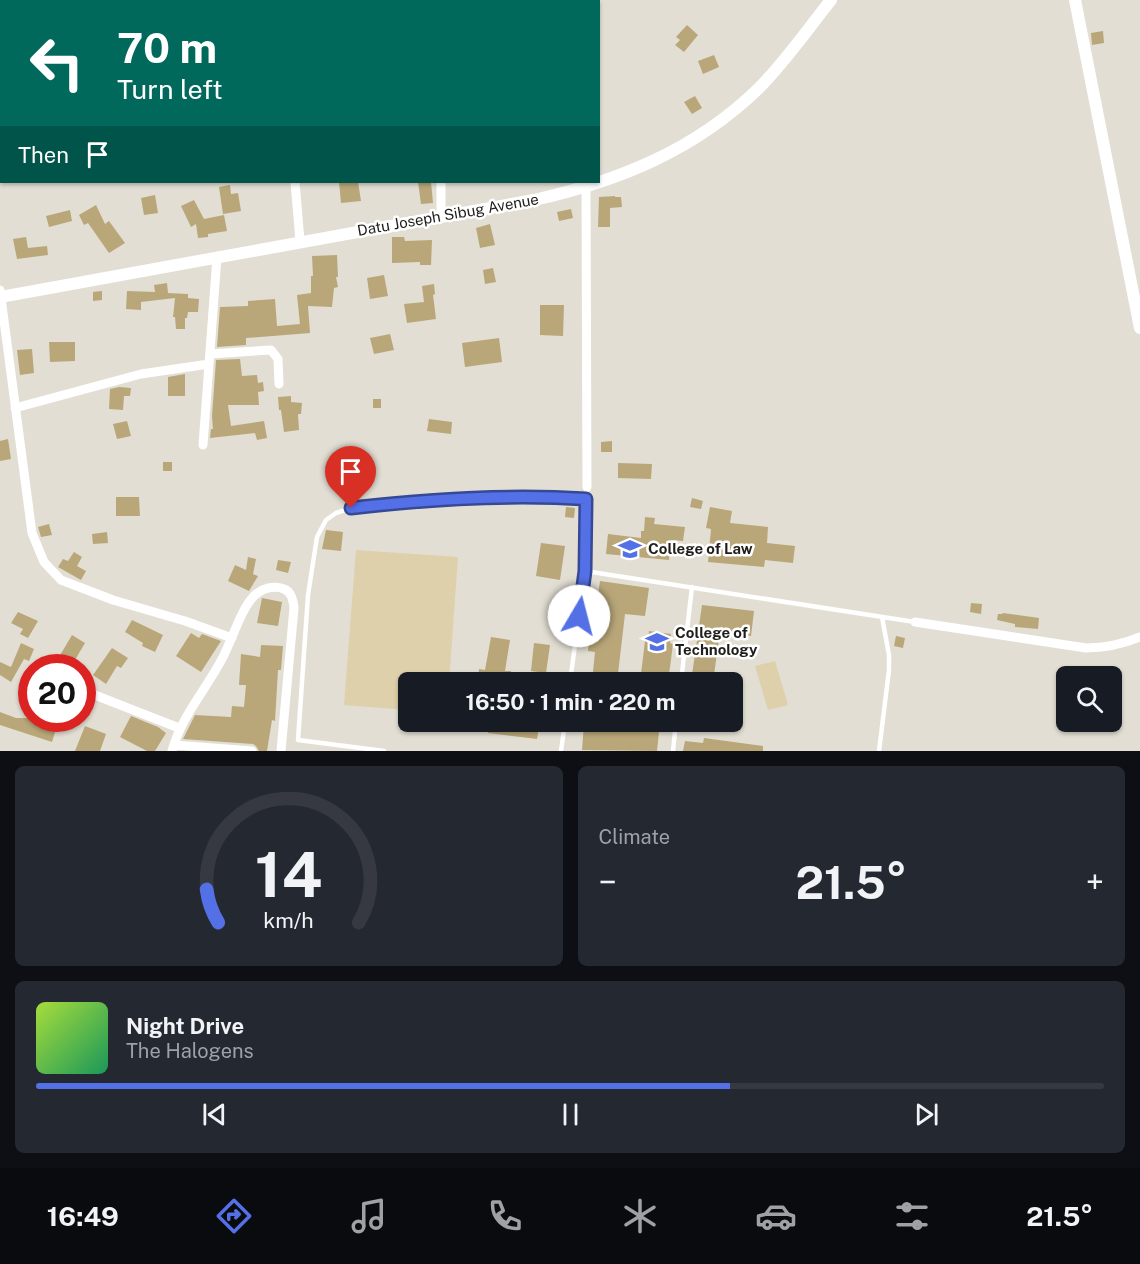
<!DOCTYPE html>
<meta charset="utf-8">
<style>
body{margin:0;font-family:"Public Sans",sans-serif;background:#242831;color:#f1f3f6;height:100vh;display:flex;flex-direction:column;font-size:22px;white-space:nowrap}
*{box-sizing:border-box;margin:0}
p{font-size:20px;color:#9ea1a6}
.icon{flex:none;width:33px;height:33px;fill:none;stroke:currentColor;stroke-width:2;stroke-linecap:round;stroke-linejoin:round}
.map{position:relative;height:751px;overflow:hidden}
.sheet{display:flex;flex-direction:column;gap:15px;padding:15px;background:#0d0f14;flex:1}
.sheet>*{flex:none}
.banner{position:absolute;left:0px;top:0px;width:600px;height:183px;box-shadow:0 2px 4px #0004;background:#00695c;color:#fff;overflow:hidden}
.fabs{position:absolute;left:1056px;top:666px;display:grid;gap:12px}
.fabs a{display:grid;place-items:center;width:66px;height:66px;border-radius:9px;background:#171b24;box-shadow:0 2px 4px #0004;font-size:30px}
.speed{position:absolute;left:18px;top:654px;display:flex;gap:12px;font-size:30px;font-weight:700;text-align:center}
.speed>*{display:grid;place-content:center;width:78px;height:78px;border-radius:50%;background:#171b24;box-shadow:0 2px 4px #0004;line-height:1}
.speed .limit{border:9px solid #d22;background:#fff;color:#111}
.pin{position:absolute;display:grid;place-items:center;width:51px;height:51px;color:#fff;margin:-62px -26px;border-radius:50% 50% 50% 0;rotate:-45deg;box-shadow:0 0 6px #0007}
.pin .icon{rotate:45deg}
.me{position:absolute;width:66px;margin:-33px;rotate:8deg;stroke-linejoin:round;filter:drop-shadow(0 0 4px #0008)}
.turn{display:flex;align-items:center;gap:21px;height:126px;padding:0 18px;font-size:27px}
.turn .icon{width:78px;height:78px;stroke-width:2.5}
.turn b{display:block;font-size:42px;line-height:51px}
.then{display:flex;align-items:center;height:57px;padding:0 18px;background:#0003;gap:12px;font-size:22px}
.big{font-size:45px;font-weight:700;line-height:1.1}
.sheet .card{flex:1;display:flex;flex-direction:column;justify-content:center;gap:9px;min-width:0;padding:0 21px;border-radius:9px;background:#242831}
.sheet .dial{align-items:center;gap:0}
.dial svg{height:156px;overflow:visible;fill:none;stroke:#363941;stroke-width:7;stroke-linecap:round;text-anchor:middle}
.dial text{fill:#f1f3f6;stroke:none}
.song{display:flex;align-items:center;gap:18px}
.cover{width:72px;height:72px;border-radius:9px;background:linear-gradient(135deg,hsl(80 70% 55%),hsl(150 70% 35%))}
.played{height:6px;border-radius:3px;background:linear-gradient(90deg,#5370e6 65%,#363941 65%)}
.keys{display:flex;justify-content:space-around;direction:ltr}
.heat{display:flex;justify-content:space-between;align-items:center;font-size:33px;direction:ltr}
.sheet .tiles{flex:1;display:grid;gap:15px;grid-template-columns:1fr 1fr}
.card:last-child{grid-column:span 2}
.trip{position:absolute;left:398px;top:672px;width:345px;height:60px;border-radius:9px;background:#171b24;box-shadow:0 2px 4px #0004;font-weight:700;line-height:60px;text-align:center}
.tabs{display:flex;height:96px;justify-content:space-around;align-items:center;background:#090b0e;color:#9ea1a6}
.tabs .icon{width:42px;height:42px}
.tabs .on{color:#5370e6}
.tabs b{font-size:27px;color:#f1f3f6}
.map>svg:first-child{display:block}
</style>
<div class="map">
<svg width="1140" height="751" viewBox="0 0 1140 751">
<rect width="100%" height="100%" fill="#e2ded3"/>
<!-- green -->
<path fill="#ded0aa" d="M356,550L458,557L449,682H408V710L344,705Z
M775,661L788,705L768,710L755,666Z"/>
<!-- building -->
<path fill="#b9a779" d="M687,25L698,35L684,52L675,45L680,40L676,37Z
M1103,31L1104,43L1092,45L1091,33Z
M714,55L719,67L703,74L698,61Z
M695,96L702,108L692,114L684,102Z
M339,182H358L361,201L341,203Z
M418,182H431L433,203L421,204Z
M230,185L231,194L238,193L241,211L223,214L219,187Z
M155,195L158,213L144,215L141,198Z
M615,196V197H621L622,207L610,208V227H598L599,197Z
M194,200L204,219L224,215L227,231L208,234V237L198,238L196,224L191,227L181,206Z
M96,205L105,224L109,221L125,243L109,253L88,223L84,225L79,215Z
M571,209L573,218L559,221L557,212Z
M70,210L72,221L49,227L46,216Z
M490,224L495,245L480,248L476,228Z
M26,237L28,248L47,246L48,255L17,259L13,239Z
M392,237H404L405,241L432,240L431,265H420V262L392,263Z
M337,255L338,277H336L338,287L334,288L332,307L308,306L310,333L246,338V345L217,347L220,307L248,306V301L275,299L277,326L300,324L297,295L311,293V276H313L312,256Z
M493,268L496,282L485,284L483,270Z
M384,275L388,296L370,299L367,278Z
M167,283L168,293L188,294V298L199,299L198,312H188L187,318H185V329H176L175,317H173L175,298L141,302V310L126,309L127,291L155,292L154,285Z
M434,284L435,294L433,295L436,319L407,323L404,304L424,302L422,286Z
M102,291V300L93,301V292Z
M540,305H564L563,336L540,335Z
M390,334L394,350L374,354L370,338Z
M499,338L502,362L465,367L462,343Z
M49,342H75V361L50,362Z
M32,349L34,373L20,375L17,350Z
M240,359L242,376L257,375L258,383L263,382L264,391L258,392L259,405H228L231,426L264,421L267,438L257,440L255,433L210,438L211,429H213L212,416L216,360Z
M185,374V396H168V377Z
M119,387L131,388L130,396H124L123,410L109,409L110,389Z
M291,396V402L302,403L301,414H298L299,430L284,432L281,410H279L278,397Z
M373,399H381V408H373Z
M429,419L452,422L451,434L427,431Z
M127,421L131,436L117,439L113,424Z
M8,439L11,459L0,461V441Z
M612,441V452H601V442Z
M163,462H172V471H163Z
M618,463L652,464L651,479L618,478Z
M116,497H139L140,516H116Z
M692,498L703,501L701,509L690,507Z
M566,507L575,508L574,518L565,517Z
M710,507L732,511L730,523L768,527L767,543L795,546L793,563L765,560L764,567L708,562L711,529L706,528Z
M645,517L655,518L654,524L685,527L683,541L671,540L669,560L606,554L608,534L641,538V531H644Z
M49,524L52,535L41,537L38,527Z
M326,530L343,532L341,551L322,549Z
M107,532L108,543L93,544L92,534Z
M541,543L565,546L560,580L536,576Z
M74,552L82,557L77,566L86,571L81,580L58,567L63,559L68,561Z
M248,557L256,559L253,574L258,576L249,591L228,581L235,565L246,570Z
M278,560L291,562L288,573L276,570Z
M600,581L649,588L645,616L625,614L617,682H592L595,652L588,651L590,632L601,633L604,611L596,610Z
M262,598L282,602L278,626L257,623Z
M971,603L982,604L981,614L970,612Z
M702,605L754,611L751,636L720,632L713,682H691Z
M18,612L38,621L28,638L20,634L23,629L11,623Z
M1003,613L1039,618L1038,629L1015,627V624L997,620L998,614H1002Z
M132,620L163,635L155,652L142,646L143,643L125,632Z
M649,631L671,634L670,643L673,644L668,682H640L645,641H648Z
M191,633L199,638L202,634L221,641L201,672L176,656Z
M72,635L85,643L72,665L59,657Z
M896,636L905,638L903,648L894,646Z
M491,637L510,640L505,671H511L510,682H478L479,669L485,670Z
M21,643L34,649L29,661L24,659L11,682L0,675V662L11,667Z
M534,643L550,645L546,673L531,671Z
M261,645L283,646L281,670H278L275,721L272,720L267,751H259L256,746L253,744L183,739L195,715L231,717L232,706L244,707L246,685H239L241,654L260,657Z
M112,648L128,658L121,668L117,666L106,684L93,675Z
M0,712L16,718H56L52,728L56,729L52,742L0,725Z
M131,716L158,727L166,733L155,751H147L120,737Z
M489,722H540L537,739L488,733Z
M584,724L659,732L657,751L582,750Z
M85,726L106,734L100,751H75Z
M704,738L763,746V751H683L685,741L703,743Z"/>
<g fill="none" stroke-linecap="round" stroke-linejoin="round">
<!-- lane -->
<path stroke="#fff" stroke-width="4.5" d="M585,571L915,622
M570,682L585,571L587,487
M681,682L692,587
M384,751L298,740L308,595L317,537L326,520L336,513L351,508L388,504L540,496L586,499
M561,751L565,722
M673,751L676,722
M879,751L889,670V655L882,617"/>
<!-- street -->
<path stroke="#fff" stroke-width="9" d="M277,0V2
M441,0V2
M295,182L300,241
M586,187L587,487
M441,216V182
M0,290L32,533L44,562L61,580L113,600L185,621L232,638
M210,354L271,350L278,359L279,384
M15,408L141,374L209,364
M203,445L217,257
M915,622L1086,648C1106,648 1121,645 1140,637
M82,690L179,728
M174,745L252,751
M172,751C182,715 206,690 223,657C232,640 241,609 254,596C262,588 274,585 284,589C292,592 293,601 294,608L281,751"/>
<!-- secondary -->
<path stroke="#fff" stroke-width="12" d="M1075,0L1140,328
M0,297L534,200C619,181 695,150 758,89C785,62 807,30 831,0"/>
</g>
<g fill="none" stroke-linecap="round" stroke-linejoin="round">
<!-- route casing -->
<g stroke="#364996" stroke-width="15">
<path id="route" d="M351,508C428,499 508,494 586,499L585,571L579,616"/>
</g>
<!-- route -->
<use href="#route" stroke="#5370e6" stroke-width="10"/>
</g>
<!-- icons -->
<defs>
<g id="university-bare" transform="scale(1.8)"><path d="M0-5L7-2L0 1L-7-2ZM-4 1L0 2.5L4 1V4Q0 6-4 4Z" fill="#5370e6" stroke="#fff" stroke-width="2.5" paint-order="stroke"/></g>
</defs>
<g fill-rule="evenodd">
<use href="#university-bare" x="630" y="549"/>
<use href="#university-bare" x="657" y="642"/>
</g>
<g text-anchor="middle" stroke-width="5" stroke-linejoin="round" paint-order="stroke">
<!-- street labels -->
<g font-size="15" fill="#1f1e1a" stroke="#fff">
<text transform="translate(448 215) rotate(-10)" y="5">Datu Joseph Sibug Avenue</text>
</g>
<!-- poi labels -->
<g font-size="15" font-weight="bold" fill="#1f1e1a" stroke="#fff" text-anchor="start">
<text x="648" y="554">College of Law</text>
<text x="675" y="638">College of<tspan x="675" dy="17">Technology</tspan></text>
</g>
</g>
</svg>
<div class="fabs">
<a><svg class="icon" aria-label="search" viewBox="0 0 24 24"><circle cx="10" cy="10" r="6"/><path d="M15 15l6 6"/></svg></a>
</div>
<div class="speed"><div class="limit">20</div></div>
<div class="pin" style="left:351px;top:508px;background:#d93025"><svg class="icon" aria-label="arrive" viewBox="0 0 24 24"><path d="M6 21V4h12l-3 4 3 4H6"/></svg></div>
<svg class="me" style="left:579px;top:616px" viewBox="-20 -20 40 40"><circle r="19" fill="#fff"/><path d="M0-13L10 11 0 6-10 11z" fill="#5370e6"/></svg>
<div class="trip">16:50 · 1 min · 220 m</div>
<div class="banner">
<div class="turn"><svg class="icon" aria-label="left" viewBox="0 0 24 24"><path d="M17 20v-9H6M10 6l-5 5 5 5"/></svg><div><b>70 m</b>Turn left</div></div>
<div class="then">Then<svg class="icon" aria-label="arrive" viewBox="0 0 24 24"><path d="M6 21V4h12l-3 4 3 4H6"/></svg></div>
</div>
</div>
<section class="sheet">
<div class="tiles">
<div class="card dial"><svg viewBox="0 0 100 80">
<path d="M14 69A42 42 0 1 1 86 69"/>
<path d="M14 69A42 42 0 0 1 8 52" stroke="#5370e6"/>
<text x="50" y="56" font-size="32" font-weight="700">14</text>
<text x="50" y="72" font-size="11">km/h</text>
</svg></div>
<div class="card"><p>Climate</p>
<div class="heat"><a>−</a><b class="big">21.5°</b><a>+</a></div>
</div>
<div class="card">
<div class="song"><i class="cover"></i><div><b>Night Drive</b><p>The Halogens</p></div></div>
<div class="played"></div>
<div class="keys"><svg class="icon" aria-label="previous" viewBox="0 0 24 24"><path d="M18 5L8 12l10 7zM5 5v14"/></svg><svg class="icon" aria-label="pause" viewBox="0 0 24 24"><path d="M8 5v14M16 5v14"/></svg><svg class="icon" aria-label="next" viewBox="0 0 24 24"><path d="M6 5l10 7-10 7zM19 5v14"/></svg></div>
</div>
</div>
</section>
<nav class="tabs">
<b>16:49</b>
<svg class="icon on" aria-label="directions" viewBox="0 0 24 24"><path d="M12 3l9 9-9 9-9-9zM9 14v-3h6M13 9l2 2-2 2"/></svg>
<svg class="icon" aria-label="music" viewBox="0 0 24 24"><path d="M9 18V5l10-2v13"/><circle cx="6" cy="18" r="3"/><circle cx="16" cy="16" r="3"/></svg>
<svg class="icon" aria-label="phone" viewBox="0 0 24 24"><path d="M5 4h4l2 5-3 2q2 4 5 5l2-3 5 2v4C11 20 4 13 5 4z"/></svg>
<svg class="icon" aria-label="climate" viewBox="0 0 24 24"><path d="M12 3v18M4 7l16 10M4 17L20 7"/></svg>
<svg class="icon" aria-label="car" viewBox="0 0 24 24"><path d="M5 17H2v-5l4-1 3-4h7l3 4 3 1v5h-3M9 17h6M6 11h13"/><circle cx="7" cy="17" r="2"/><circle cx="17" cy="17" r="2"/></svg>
<svg class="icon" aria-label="filters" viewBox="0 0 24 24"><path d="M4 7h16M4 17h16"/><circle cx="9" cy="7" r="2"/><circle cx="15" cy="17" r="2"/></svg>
<b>21.5°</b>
</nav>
